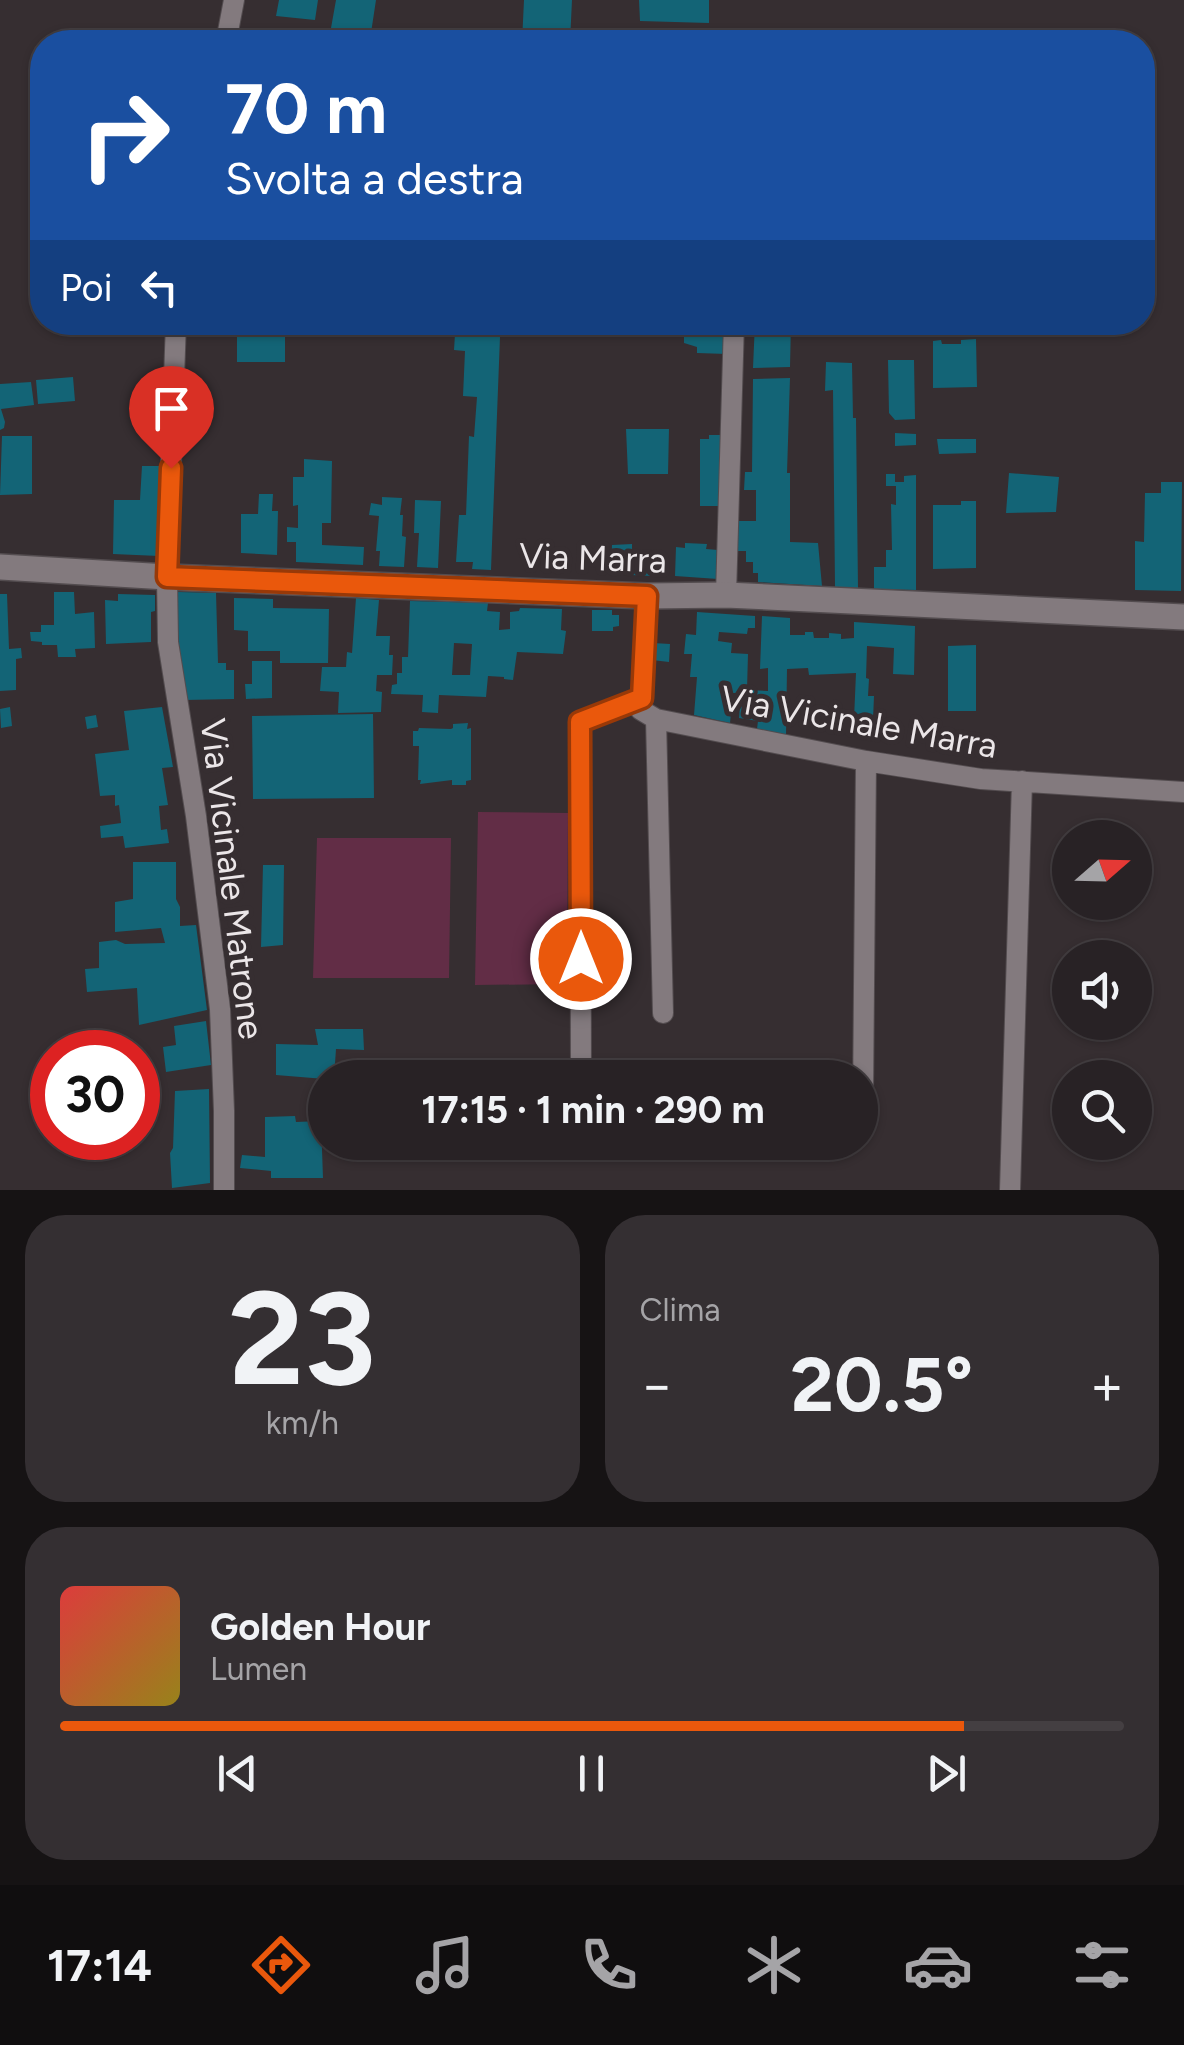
<!DOCTYPE html>
<html lang="it">
<meta charset="utf-8">
<style>
body{margin:0;font-family:Figtree,sans-serif;background:#342f32;color:#f1f3f6;height:100vh;display:flex;flex-direction:column;font-size:38px;white-space:nowrap}
*{box-sizing:border-box;margin:0}
p{font-size:32px;color:#a5a4a7}
.icon{flex:none;width:55px;height:55px;fill:none;stroke:currentColor;stroke-width:2;stroke-linecap:round;stroke-linejoin:round}
.map{position:relative;height:1190px;overflow:hidden}
.side{display:flex;flex-direction:column;gap:25px;padding:25px;background:#161314;flex:1}
.side>*{flex:none}
.hud{position:absolute;left:30px;top:30px;width:1125px;height:305px;border-radius:40px;box-shadow:0 2px 8px #0004,0 0 0 2px #443f42;background:#1a4fa0;color:#fff;overflow:hidden}
.needle{width:65px;rotate:70deg}
.tools{position:absolute;left:1052px;top:820px;display:grid;gap:20px}
.tools a{display:grid;place-items:center;width:100px;height:100px;border-radius:50%;background:#282225;box-shadow:0 2px 8px #0004,0 0 0 2px #443f42;font-size:50px}
.speed{position:absolute;left:30px;top:1030px;display:flex;gap:20px;font-size:50px;font-weight:700;text-align:center}
.speed>*{display:grid;place-content:center;width:130px;height:130px;border-radius:50%;background:#282225;box-shadow:0 2px 8px #0004,0 0 0 2px #443f42;line-height:1}
.speed .limit{border:15px solid #d22;background:#fff;color:#111}
.pin{position:absolute;display:grid;place-items:center;width:85px;height:85px;color:#fff;margin:-102px -42px;border-radius:50% 50% 50% 0;rotate:-45deg;box-shadow:0 0 10px #0007}
.pin .icon{rotate:45deg}
.me{position:absolute;width:110px;margin:-55px;rotate:0deg;stroke-linejoin:round;filter:drop-shadow(0 0 8px #0008)}
.turn{display:flex;align-items:center;gap:35px;height:210px;padding:0 30px;font-size:45px}
.turn .icon{width:130px;height:130px;stroke-width:2.5}
.turn b{display:block;font-size:70px;line-height:85px}
.then{display:flex;align-items:center;height:95px;padding:0 30px;background:#0003;gap:20px;font-size:38px}
.big{font-size:75px;font-weight:700;line-height:1.1}
.side .widget{flex:1;display:flex;flex-direction:column;justify-content:center;gap:15px;min-width:0;padding:0 35px;border-radius:40px;background:#342f32}
.side .dial{align-items:center;gap:0}
.dial b{font-size:130px;line-height:1}
.song{display:flex;align-items:center;gap:30px}
.cover{width:120px;height:120px;border-radius:15px;background:linear-gradient(135deg,hsl(0 70% 55%),hsl(50 70% 35%))}
.played{height:10px;border-radius:5px;background:linear-gradient(90deg,#ea580c 85%,#443f42 85%)}
.keys{display:flex;justify-content:space-around;direction:ltr}
.heat{display:flex;justify-content:space-between;align-items:center;font-size:55px;direction:ltr}
.side .tiles{flex:1;display:grid;gap:25px;grid-template-columns:1fr 1fr}
.widget:last-child{grid-column:span 2}
.trip{position:absolute;left:308px;top:1060px;width:570px;height:100px;border-radius:50px;background:#282225;box-shadow:0 2px 8px #0004,0 0 0 2px #443f42;font-weight:700;line-height:100px;text-align:center}
.tab-bar{display:flex;height:160px;justify-content:space-around;align-items:center;background:#100e0f;color:#a5a4a7}
.tab-bar .icon{width:70px;height:70px}
.tab-bar .current{color:#ea580c}
.tab-bar b{font-size:45px;color:#f1f3f6}
.map>svg:first-child{display:block}
</style>
<div class="map">
<svg width="1184" height="1190" viewBox="0 0 1184 1190">
<rect width="100%" height="100%" fill="#362e31"/>
<!-- green -->
<path fill="#622d46" d="M478,812L568,813L567,984L475,985Z
M317,838H451L449,978H313Z"/>
<!-- building -->
<path fill="#136476" fill-rule="evenodd" d="M279,0H318L315,20L276,16Z
M336,0H376L371,33L331,28Z
M524,0H572L570,42H522Z
M639,0H709V23L640,21Z
M443,34L479,41V42H442Z
M237,322L285,323V362H237Z
M684,322H728L727,354L697,353V347L684,343Z
M755,322H791L790,367L753,368Z
M455,334L500,337L491,570L472,569L473,562H456L459,515H466L469,436L474,437L477,397L463,396L465,351L454,350Z
M976,339L977,387L933,388V341L941,340L942,344H961V340Z
M888,360H914L915,419L895,420L889,413Z
M826,362L852,363L853,418H856L858,588L835,587L833,390L825,391Z
M73,377L75,401L38,404L36,380Z
M790,378L787,473H790V542L818,543L822,586L758,582V573H753V562H746V551H730L737,521H756V490H744L745,472H752L753,379Z
M31,382L34,405L1,409L5,422L4,428L0,430V384Z
M626,429H669L668,474H628Z
M895,433L916,434V445L895,446Z
M709,435H722L721,506H700V439H709Z
M2,436H32V494L0,495Z
M937,439H976V453L939,454Z
M304,459L332,461L331,523H322V545L364,547L363,565L296,562V542H287V527L298,528V505L293,506V477H304Z
M142,466H162L159,556L113,554L114,500H140Z
M1009,473L1059,477L1056,512L1006,513Z
M886,474H895V482H904V476L916,475V590L874,589V567H886V550H892L891,504L896,505V486H886Z
M1161,482H1182L1181,591L1135,590V541L1144,542L1145,493H1161Z
M259,494H273L272,511H278L277,555L241,553V514H258Z
M382,497L402,498L400,515H403L402,536L406,537L404,567L379,566L380,551H376L379,516L369,515L371,503L382,505Z
M415,500L441,501L438,568L417,567L419,533H414Z
M961,501H976V568L933,569V505H961Z
M685,543L707,544L706,549L718,550V579L675,576L676,547L685,548Z
M632,544V555L653,556L652,576L611,574L612,545Z
M54,592H74L75,614L94,612L95,648L75,649L76,657H58L57,645H42V642L31,641L30,632H41V625H54Z
M178,592L216,593L218,663H226V670H234V699L184,700L178,634Z
M0,594H7L9,649L21,648L22,658L16,659V690L0,691Z
M118,594L155,595V611L151,612V642L106,644L105,600L118,601Z
M234,598L273,599V608L329,609L328,663H280V651H248V631L234,630Z
M356,598L379,600L376,636H390L389,655H393L392,675H377L376,691L382,692L381,712L338,713L339,692L320,691L322,667H346L347,652L352,653Z
M410,601L488,603L487,611L500,612L499,630L510,629V612L519,611L520,608L562,609L561,630L566,631L563,654L517,652L513,680L504,679V677L488,676L486,697L439,695L438,713L422,712L423,695L391,694L392,685L397,684V673H402V657H408ZM454,643L472,644L470,675H452Z
M592,610H612V615H619V626L613,627V631H592Z
M697,612L755,616V628H748L747,634L719,632L718,641L732,643L731,653L748,654L747,690L768,691V668L760,669L762,616L790,618V635H805V632H813L814,638H829V633L841,634V639L854,638V622L915,626L914,675L893,674L894,648L867,646L866,678L869,679L868,696H874L873,720L854,719L856,673L809,675L808,668L787,669L786,736L757,729L758,721L739,718L741,693H733L730,723L694,715L697,677H690L692,654H684L686,634L696,635Z
M653,643L670,644L669,662L652,660Z
M976,645V711H948V646Z
M252,661H272V698L246,699L245,684H252Z
M10,707L12,726L1,728L0,709Z
M162,707L173,767L162,768L168,805L159,806L161,830L167,829L169,843L125,848L123,836L101,838L100,826L121,823L119,805L115,806V795L100,796L95,754L129,750L124,711Z
M373,714L374,798L253,799L252,716Z
M96,715L98,727L87,729L85,717Z
M468,723L467,729L471,728V780L466,781V785H452V780L420,784L421,780H418L419,746H413V731H418L419,728L451,729L453,728V724Z
M133,862H176V899L180,907V926L196,925L207,1010L139,1025L137,988L87,992L85,969L99,968V942L116,940L125,944L165,943L161,928L115,932V902L133,899Z
M263,865H284L283,945L261,947Z
M206,1021L211,1065L166,1072L163,1047L176,1045L174,1026Z
M315,1029H363L364,1050L336,1049L334,1078L325,1079L276,1075V1044L318,1045Z
M209,1089L210,1183L172,1188L170,1153L173,1148L175,1091Z
M295,1116L296,1122L321,1121L323,1178H271V1171L240,1168L242,1155L265,1157V1117Z"/>
<g fill="none" stroke-linecap="round" stroke-linejoin="round">
<!-- minor casing -->
<g stroke="#534c4f" stroke-width="22">
<path id="minor" d="M226,42L234,0
M176,322L167,577L168,642L196,816L220,1009L224,1111V1190
M726,595L734,322
M647,596L641,710L656,719L866,761L981,779L1184,792
M656,719L663,1013
M581,1078L580,722L641,698
M863,1099L866,761
M582,1142V1148
M1010,1190L1022,781"/>
</g>
<!-- secondary casing -->
<g stroke="#534c4f" stroke-width="28">
<path id="secondary" d="M0,567L167,577L647,596L726,595L1184,617"/>
</g>
<!-- minor -->
<use href="#minor" stroke="#837a7e" stroke-width="20"/>
<!-- secondary -->
<use href="#secondary" stroke="#837a7e" stroke-width="25"/>
</g>
<g fill="none" stroke-linecap="round" stroke-linejoin="round">
<!-- route casing -->
<g stroke="#983908" stroke-width="25">
<path id="route" d="M171,468L167,577L647,596L642,698L580,722L581,959"/>
</g>
<!-- route -->
<use href="#route" stroke="#ea580c" stroke-width="18"/>
</g>
<g text-anchor="middle" stroke-width="10" stroke-linejoin="round" paint-order="stroke">
<!-- street labels -->
<g font-size="35" fill="#ebe6e8" stroke="#362e31">
<text transform="translate(593 558) rotate(2)" y="12">Via Marra</text>
<text transform="translate(859 722) rotate(10)" y="12">Via Vicinale Marra</text>
<text transform="translate(232 879) rotate(83)" y="12">Via Vicinale Matrone</text>
</g>
</g>
</svg>
<div class="tools">
<a><svg class="needle" viewBox="-14 -14 28 28"><path d="M0-13l5 13h-10z" fill="#e53935"/><path d="M0 13l5-13h-10z" fill="#a5a4a7"/></svg></a>
<a><svg class="icon" aria-label="sound" viewBox="0 0 24 24"><path d="M4 9h4l5-4v14l-5-4H4zM17 9q2 3 0 6"/></svg></a>
<a><svg class="icon" aria-label="search" viewBox="0 0 24 24"><circle cx="10" cy="10" r="6"/><path d="M15 15l6 6"/></svg></a>
</div>
<div class="speed"><div class="limit">30</div></div>
<div class="pin" style="left:171px;top:468px;background:#d93025"><svg class="icon" aria-label="arrive" viewBox="0 0 24 24"><path d="M6 21V4h12l-3 4 3 4H6"/></svg></div>
<svg class="me" style="left:581px;top:959px" viewBox="-20 -20 40 40"><circle r="17" fill="#ea580c" stroke="#fff" stroke-width="3"/><path d="M0-11L8 9 0 5-8 9z" fill="#fff"/></svg>
<div class="trip">17:15 · 1 min · 290 m</div>
<div class="hud">
<div class="turn"><svg class="icon" aria-label="right" viewBox="0 0 24 24"><path d="M7 20v-9h11M14 6l5 5-5 5"/></svg><div><b>70 m</b>Svolta a destra</div></div>
<div class="then">Poi<svg class="icon" aria-label="left" viewBox="0 0 24 24"><path d="M17 20v-9H6M10 6l-5 5 5 5"/></svg></div>
</div>
</div>
<section class="side">
<div class="tiles">
<div class="widget dial"><b>23</b><p>km/h</p></div>
<div class="widget"><p>Clima</p>
<div class="heat"><a>−</a><b class="big">20.5°</b><a>+</a></div>
</div>
<div class="widget">
<div class="song"><i class="cover"></i><div><b>Golden Hour</b><p>Lumen</p></div></div>
<div class="played"></div>
<div class="keys"><svg class="icon" aria-label="previous" viewBox="0 0 24 24"><path d="M18 5L8 12l10 7zM5 5v14"/></svg><svg class="icon" aria-label="pause" viewBox="0 0 24 24"><path d="M8 5v14M16 5v14"/></svg><svg class="icon" aria-label="next" viewBox="0 0 24 24"><path d="M6 5l10 7-10 7zM19 5v14"/></svg></div>
</div>
</div>
</section>
<nav class="tab-bar">
<b>17:14</b>
<svg class="icon current" aria-label="directions" viewBox="0 0 24 24"><path d="M12 3l9 9-9 9-9-9zM9 14v-3h6M13 9l2 2-2 2"/></svg>
<svg class="icon" aria-label="music" viewBox="0 0 24 24"><path d="M9 18V5l10-2v13"/><circle cx="6" cy="18" r="3"/><circle cx="16" cy="16" r="3"/></svg>
<svg class="icon" aria-label="phone" viewBox="0 0 24 24"><path d="M5 4h4l2 5-3 2q2 4 5 5l2-3 5 2v4C11 20 4 13 5 4z"/></svg>
<svg class="icon" aria-label="climate" viewBox="0 0 24 24"><path d="M12 3v18M4 7l16 10M4 17L20 7"/></svg>
<svg class="icon" aria-label="car" viewBox="0 0 24 24"><path d="M5 17H2v-5l4-1 3-4h7l3 4 3 1v5h-3M9 17h6M6 11h13"/><circle cx="7" cy="17" r="2"/><circle cx="17" cy="17" r="2"/></svg>
<svg class="icon" aria-label="filters" viewBox="0 0 24 24"><path d="M4 7h16M4 17h16"/><circle cx="9" cy="7" r="2"/><circle cx="15" cy="17" r="2"/></svg>
</nav>
